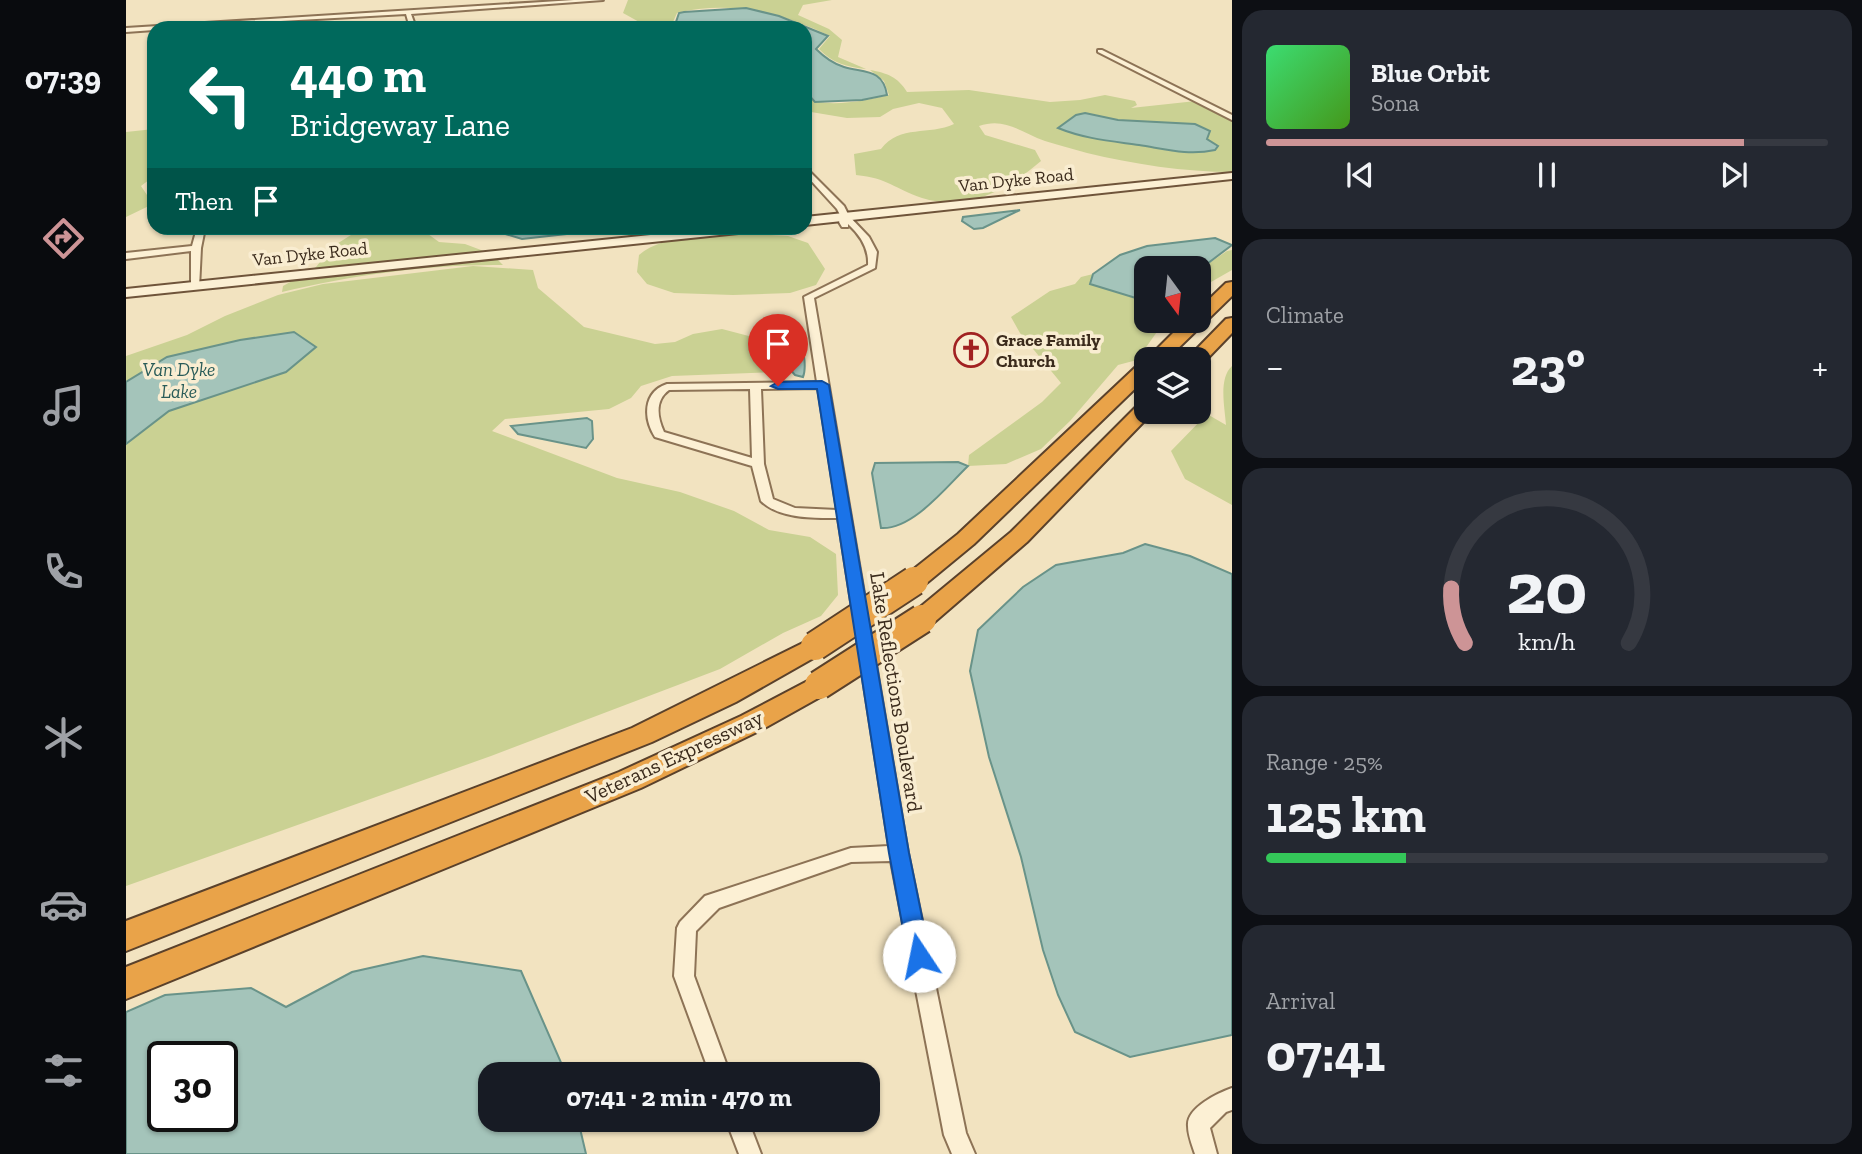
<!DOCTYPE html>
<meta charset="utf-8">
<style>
body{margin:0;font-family:"Zilla Slab",serif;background:#242831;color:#f1f3f6;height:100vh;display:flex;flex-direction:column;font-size:26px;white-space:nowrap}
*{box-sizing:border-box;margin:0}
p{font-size:23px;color:#9ea1a6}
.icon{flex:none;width:38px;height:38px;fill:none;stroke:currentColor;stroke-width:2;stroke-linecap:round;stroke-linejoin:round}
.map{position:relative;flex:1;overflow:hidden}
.drawer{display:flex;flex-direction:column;gap:10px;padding:10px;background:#0d0f14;width:630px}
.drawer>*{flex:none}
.guide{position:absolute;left:21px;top:21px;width:665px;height:214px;border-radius:21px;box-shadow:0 2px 5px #0004;background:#00695c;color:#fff;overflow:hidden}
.needle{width:46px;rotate:165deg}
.fabs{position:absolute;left:1008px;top:256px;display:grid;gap:14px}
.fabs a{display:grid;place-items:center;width:77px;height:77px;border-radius:14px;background:#171b24;box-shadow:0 2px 5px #0004;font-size:35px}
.speed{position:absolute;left:21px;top:1041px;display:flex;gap:14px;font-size:35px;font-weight:700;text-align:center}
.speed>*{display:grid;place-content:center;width:91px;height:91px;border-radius:50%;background:#171b24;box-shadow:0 2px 5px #0004;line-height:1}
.speed .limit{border:4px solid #111;border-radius:10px;background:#fff;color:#111}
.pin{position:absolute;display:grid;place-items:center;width:60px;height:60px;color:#fff;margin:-72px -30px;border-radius:50% 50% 50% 0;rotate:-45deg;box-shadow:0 0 7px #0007}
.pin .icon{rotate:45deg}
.me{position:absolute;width:77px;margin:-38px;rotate:349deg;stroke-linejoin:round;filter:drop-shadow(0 0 5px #0008)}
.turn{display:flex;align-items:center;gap:24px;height:147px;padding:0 28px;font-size:32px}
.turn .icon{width:91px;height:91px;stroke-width:2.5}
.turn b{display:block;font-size:49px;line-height:60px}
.then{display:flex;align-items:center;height:66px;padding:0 28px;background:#0003;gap:14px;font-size:26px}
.big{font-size:52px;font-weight:700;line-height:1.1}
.drawer .card{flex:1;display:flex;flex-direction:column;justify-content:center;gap:10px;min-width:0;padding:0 24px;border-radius:21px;background:#242831}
.drawer .dial{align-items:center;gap:0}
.dial svg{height:182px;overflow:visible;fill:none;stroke:#363941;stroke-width:7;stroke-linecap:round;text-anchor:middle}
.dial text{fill:#f1f3f6;stroke:none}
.song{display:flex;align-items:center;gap:21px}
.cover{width:84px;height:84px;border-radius:10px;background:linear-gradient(135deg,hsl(140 70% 55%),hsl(100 70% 35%))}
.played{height:7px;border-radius:4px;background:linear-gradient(90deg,#cd9496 85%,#363941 85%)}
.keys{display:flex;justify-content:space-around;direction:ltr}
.heat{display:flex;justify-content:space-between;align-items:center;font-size:38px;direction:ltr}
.charge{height:10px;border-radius:5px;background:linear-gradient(90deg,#34c759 25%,#363941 0)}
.trip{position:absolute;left:352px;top:1062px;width:402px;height:70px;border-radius:21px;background:#171b24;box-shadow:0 2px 5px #0004;font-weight:700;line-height:70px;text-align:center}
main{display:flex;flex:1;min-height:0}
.tab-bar{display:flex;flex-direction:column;width:126px;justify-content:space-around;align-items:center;background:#090b0e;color:#9ea1a6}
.tab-bar .icon{width:49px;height:49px}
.tab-bar .active{color:#cd9496}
.tab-bar b{font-size:32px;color:#f1f3f6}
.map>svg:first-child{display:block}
</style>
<main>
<nav class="tab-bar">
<b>07:39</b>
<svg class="icon active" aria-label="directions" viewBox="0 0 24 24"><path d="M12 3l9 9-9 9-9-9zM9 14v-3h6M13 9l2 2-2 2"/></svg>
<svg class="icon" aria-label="music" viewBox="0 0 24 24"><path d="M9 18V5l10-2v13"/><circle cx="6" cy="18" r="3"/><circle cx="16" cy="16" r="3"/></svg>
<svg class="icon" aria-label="phone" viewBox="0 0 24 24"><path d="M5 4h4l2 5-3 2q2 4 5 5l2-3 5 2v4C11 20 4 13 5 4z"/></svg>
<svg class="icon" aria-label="climate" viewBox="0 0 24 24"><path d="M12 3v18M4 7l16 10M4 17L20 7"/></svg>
<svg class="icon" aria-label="car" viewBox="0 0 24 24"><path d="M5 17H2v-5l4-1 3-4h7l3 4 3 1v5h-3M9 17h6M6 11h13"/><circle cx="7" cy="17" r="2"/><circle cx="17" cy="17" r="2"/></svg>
<svg class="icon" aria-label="filters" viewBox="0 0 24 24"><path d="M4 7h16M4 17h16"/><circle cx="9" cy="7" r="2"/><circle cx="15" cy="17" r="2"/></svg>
</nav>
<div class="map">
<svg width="1106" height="1154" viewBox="0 0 1106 1154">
<rect width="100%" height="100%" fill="#f2e3c0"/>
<!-- green -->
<path fill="#cad193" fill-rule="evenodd" d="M502,0H706L677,5L672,15L703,29L716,40L712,57L740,69C721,67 706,63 693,49L704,36C657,13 604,0 551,13L547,22L552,27L564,28H524L497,13Z
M744,70C761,73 772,77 781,92L843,90L924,102L954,100L979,95L1009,101L1011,105L1005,108L1070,101L1106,119V172C1059,172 1006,164 961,153C947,149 932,145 919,141C894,132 879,117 853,126L859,135L909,150L915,161C881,190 842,212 796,198C769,189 762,178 730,175L728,154L755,149C774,124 803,136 828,124L816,108L793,103L767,109L754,117L721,118L679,111V96C695,110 743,100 763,95L758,81ZM959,113L992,120L1069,124L1084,131L1080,139L1086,142L1089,150C1063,156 1039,150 1013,145C985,140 960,140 933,127L950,115Z
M28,129V176L15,186L27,204L0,217V132Z
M236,228H284L302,234L313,242L339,244L363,253L182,272L190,267L206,247Z
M493,228H605L505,238Z
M630,234L662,236L682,243L699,269L690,285L664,293L607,295L548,293L521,284L511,272L513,255C539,232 596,236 630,234Z
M1106,250V270L1085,282L1073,296V270L1101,251Z
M368,256L377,265C304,264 227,275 156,292L157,286L173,277Z
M347,266L407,270L412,288L458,327L529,344L549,342L567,334L596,329L650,343L658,358L652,372L546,376L515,386L505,398L483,409L379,419L366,431L491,478L554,492L608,511L643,530L684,537L710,554L712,595L695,616L657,633L594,669L365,756L0,886V356L61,335L99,316L152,295L197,284Z
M967,274L965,284L1013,299L1020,298V320H1046L1033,329L1011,360L992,365L944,421L915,449L880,464L842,466L843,455L916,402L935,383L894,333L885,317L924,291L949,284L955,277Z
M1106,366V505L1059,479L1045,451L1081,414L1100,425C1099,408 1092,379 1106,366Z"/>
<!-- water -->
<path fill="#a4c4ba" stroke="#699389" stroke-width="2" fill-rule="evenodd" d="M620,8L653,16L702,36L690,49C697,56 708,64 718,67C737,73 757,68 761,95L736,100L689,102L679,91V28H570L554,26L550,22L553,13L558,12Z
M959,113L992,120L1069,124L1084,131L1081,139L1092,146L1089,150C1062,156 1039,149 1013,145C985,141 959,139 932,128L950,115Z
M894,210L857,228L848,229L836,221L837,217Z
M360,228H429L440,234L396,239Z
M1089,238L1106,245L1073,270V268H1020V298L1013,299L964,284L967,274L994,255L1021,246Z
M168,332L190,347L160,372L43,411L0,444V382L41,357L114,340Z
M662,345H674C679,351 680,370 677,377L669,375L663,368Z
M461,418L466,421L467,439L460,448L392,434L385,426Z
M832,462L842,466C821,486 787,530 755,528L746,473L749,463Z
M1019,544L1064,556L1106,574V1035L1004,1057L949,1032L932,995L917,950L895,857L863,757L844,671L852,630L897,587L930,565L997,553Z
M297,956L395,971L440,1074H364V1120H452L460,1154H0V1012L39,995L125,988L160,1007L226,972ZM37,1057H96V1116H37Z"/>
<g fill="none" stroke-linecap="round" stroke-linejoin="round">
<!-- street casing -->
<g stroke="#8d7356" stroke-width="4">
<path id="street" d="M448,0H477L285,14L290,28H284L280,14L28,28V30L0,32V28Z
M972,50H976L1106,115V120L972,52Z
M679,167L718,206L723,216L743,237L751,252L749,268L688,298L782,853L840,1133L849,1154H826L818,1135L765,861L725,862L593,908L570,931L568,976L604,1074H584L548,976L551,928L554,922L579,896L725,848L763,846L712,518C687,518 654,519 635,501L626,466L529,437C517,418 517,392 541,384L691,382L678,297L742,265C743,248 734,235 722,224V227H716L713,222L715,217L711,209L679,174ZM692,388L711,510L669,508L647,499L638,464L635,389ZM624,389L626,458L538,432C531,417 529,400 543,390Z
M71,228H79L75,248L73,288L65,286V251L0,259V253L66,246Z
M1106,1088V1110L1100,1112L1084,1128L1091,1154H1069C1066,1145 1062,1135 1062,1126C1060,1108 1092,1093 1106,1088Z
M600,1120H622L635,1154H613Z"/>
</g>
<!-- secondary casing -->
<g stroke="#6f543a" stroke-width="4">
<path id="secondary" d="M1106,173V179L679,225V217Z
M592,228H628L622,232L0,297V289Z"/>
</g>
<!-- highway casing -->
<g stroke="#5a412b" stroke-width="4">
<path id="highway" d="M1106,282V296L1041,359H1021L1060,320H1073V309L1100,283Z
M1106,318V333L1077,363L1073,364V359H1061L1100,319Z
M1020,362V378L848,544L797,586L788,589L779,586L776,581L779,576L832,534L1013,364Z
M1020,402V411L1027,412L901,542L805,625L796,627L787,625L783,619L787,613L885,532L1013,404Z
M689,637L698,640L702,646L698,652L610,702L526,742L0,951V921L506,728Z
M693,675L703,678L707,685L703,692L635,730L515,788L0,999V967L493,772L615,716Z"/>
</g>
<!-- street -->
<use href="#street" fill="#fcf0d4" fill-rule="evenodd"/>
<!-- secondary -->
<use href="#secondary" fill="#fcf0d4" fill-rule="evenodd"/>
<!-- highway -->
<use href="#highway" fill="#e9a349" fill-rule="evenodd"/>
<!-- highway-bridge casing -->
<g stroke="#5a412b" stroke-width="32" stroke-linecap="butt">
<path id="highway-bridge" d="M689,646L788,581
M693,685L796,619"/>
</g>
<!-- highway-bridge -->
<use href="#highway-bridge" stroke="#e9a349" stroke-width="28"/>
</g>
<!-- route -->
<path fill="#1a73e8" stroke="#114b97" stroke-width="2" d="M696,381L703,385L783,853L804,956L801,962L793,965L785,962L782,956L763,853L691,389H652L645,386L652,382Z"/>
<!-- icons -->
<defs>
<g id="church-ring" transform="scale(1.75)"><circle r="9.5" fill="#f9edd1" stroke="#a12121" stroke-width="1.5"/><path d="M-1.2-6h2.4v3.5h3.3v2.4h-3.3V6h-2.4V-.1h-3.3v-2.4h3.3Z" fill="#a12121"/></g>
</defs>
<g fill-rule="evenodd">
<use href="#church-ring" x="845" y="350"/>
</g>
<g text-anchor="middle" stroke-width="7" stroke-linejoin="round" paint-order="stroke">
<!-- far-street labels -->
<g font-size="18" fill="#3b2b1c" stroke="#f9edd1">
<text transform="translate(890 180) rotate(-6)" y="6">Van Dyke Road</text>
<text transform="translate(184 254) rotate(-6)" y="6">Van Dyke Road</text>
</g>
<!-- far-poi labels -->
<g font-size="18" font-weight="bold" fill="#3b2b1c" stroke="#f9edd1" text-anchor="start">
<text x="870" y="346">Grace Family<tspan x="870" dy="21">Church</tspan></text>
</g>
<!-- far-water labels -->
<g font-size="19" font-style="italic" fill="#2a5c59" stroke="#f9edd1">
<text x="53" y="376">Van Dyke<tspan x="53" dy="22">Lake</tspan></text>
</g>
<!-- street labels -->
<g font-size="21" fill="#3b2b1c" stroke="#f9edd1">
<text transform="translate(770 692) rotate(81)" y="7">Lake Reflections Boulevard</text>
<text transform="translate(548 757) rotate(-25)" y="7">Veterans Expressway</text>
</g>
</g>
</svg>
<div class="fabs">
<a><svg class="needle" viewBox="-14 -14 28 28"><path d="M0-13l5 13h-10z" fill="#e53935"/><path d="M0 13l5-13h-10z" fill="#9ea1a6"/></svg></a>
<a><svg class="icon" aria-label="layers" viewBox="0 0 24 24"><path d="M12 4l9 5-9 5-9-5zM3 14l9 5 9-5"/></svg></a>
</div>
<div class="speed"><div class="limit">30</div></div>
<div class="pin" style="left:652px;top:386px;background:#d93025"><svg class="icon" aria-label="arrive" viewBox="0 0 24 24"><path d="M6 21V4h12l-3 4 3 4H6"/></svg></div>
<svg class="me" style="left:793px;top:956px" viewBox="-20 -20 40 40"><circle r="19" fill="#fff"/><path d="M0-13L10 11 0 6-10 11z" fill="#1a73e8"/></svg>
<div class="trip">07:41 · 2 min · 470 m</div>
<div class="guide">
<div class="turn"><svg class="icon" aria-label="left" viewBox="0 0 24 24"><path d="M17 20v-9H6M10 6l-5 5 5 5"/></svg><div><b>440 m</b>Bridgeway Lane</div></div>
<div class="then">Then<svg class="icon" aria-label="arrive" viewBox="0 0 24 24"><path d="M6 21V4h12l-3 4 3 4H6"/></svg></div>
</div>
</div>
<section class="drawer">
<div class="card">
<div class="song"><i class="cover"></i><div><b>Blue Orbit</b><p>Sona</p></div></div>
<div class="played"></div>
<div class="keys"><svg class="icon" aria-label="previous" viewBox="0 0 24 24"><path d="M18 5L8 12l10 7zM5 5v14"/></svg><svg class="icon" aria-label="pause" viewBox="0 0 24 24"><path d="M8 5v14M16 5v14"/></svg><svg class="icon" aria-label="next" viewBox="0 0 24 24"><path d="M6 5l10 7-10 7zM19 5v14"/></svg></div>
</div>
<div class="card"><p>Climate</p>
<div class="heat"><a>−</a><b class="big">23°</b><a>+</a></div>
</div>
<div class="card dial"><svg viewBox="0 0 100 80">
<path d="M14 69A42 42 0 1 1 86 69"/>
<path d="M14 69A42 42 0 0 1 8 45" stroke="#cd9496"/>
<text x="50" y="56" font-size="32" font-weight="700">20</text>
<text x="50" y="72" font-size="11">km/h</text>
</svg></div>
<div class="card"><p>Range · 25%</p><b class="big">125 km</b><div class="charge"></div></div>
<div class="card"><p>Arrival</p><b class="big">07:41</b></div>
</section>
</main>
